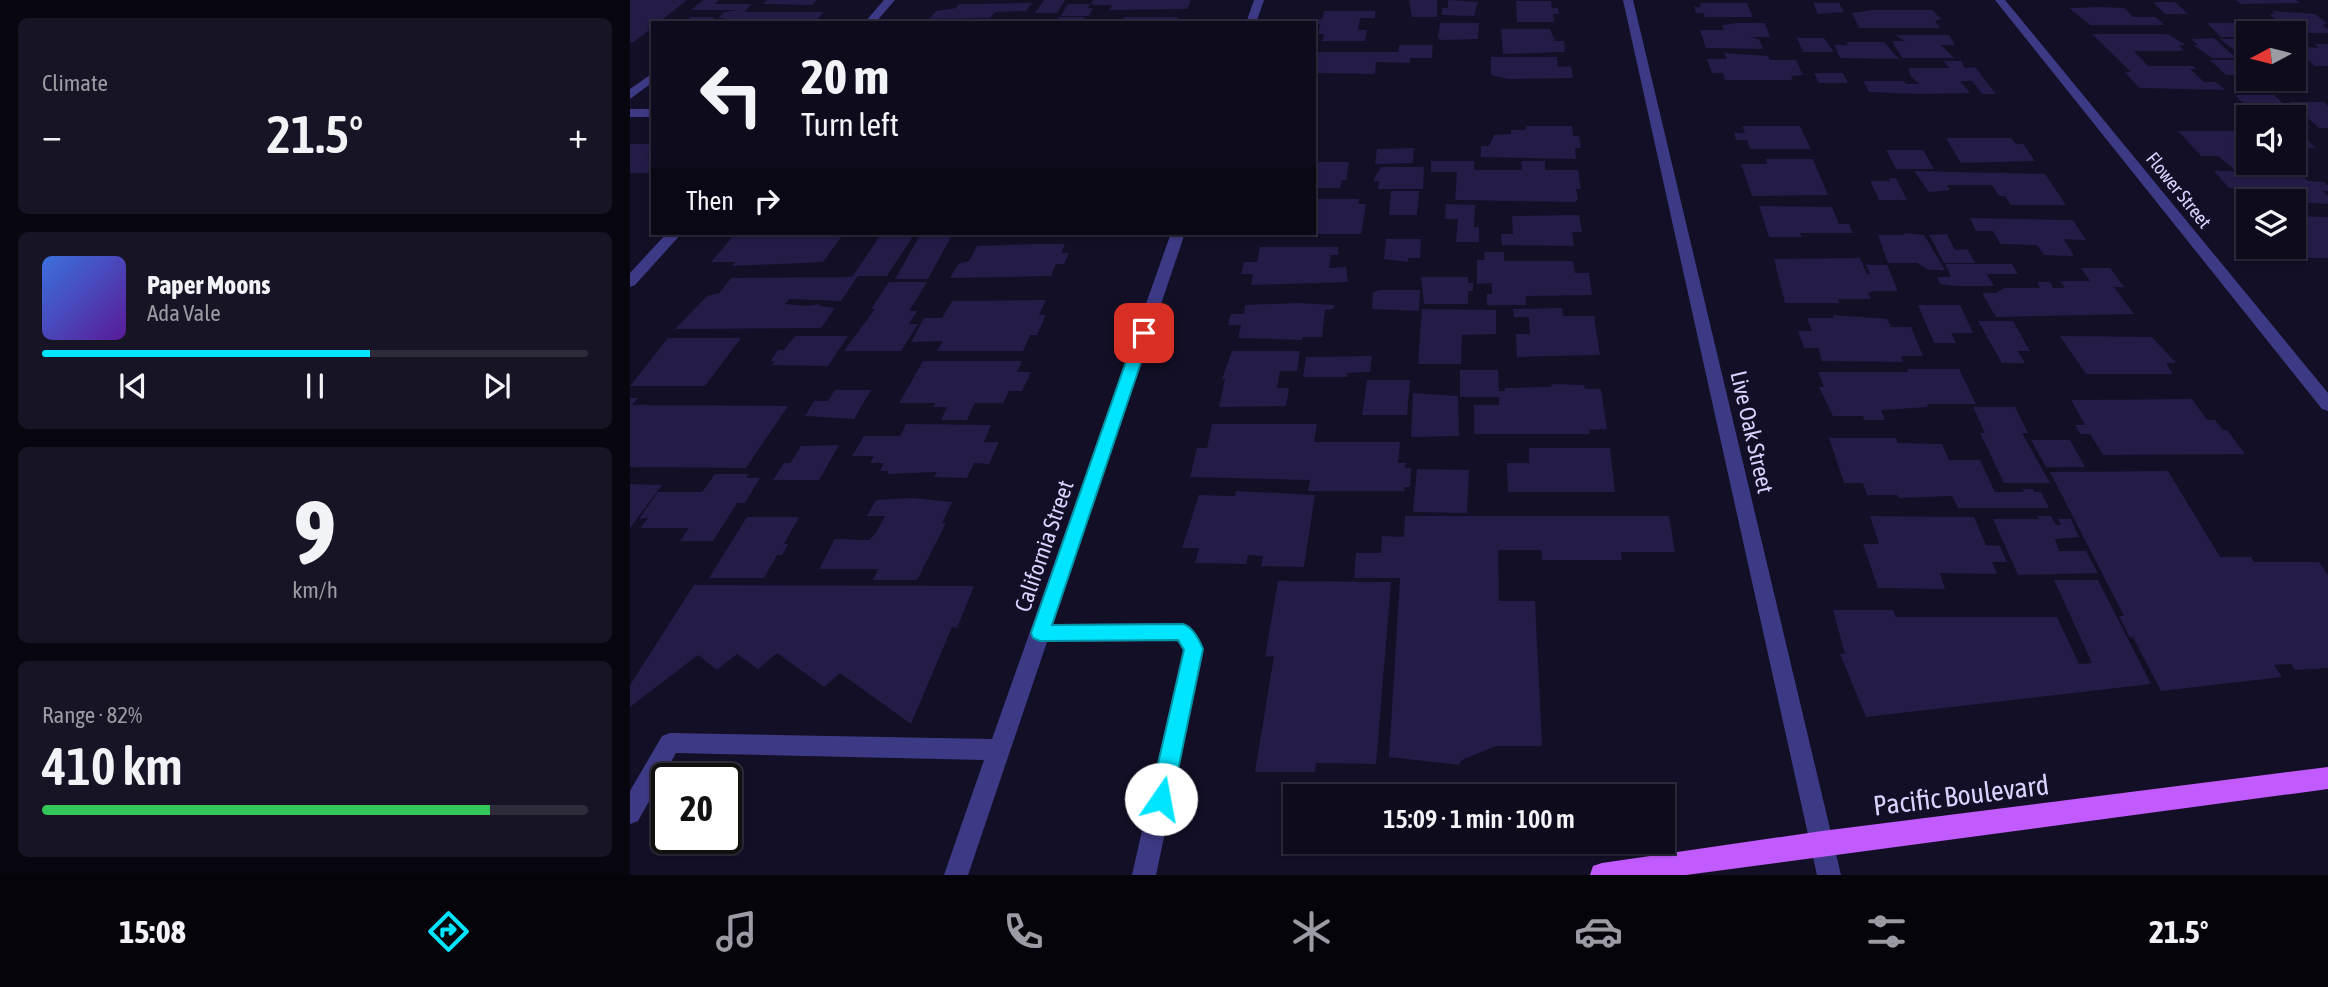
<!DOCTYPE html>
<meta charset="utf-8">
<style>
body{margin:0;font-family:"Asap Condensed",sans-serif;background:#171425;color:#f1f3f6;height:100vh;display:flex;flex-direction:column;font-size:26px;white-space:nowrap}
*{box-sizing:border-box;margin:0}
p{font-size:23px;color:#9b9ba3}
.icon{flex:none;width:38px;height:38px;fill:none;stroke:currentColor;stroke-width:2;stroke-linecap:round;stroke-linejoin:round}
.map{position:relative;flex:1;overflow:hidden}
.details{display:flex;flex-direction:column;gap:18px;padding:18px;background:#08060f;width:630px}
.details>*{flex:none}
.top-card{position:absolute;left:21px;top:21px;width:665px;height:214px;border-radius:0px;box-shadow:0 2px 5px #0004,0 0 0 2px #2e2b3b;background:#0e0b1c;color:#f1f3f6;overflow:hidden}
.needle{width:46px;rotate:263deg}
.fabs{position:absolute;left:1606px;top:21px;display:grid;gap:14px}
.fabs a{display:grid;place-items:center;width:70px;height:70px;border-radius:0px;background:#0e0b1c;box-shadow:0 2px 5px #0004,0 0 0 2px #2e2b3b;font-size:35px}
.speed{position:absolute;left:21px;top:763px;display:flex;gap:14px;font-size:35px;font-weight:700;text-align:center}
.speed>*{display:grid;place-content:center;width:91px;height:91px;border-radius:50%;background:#0e0b1c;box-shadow:0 2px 5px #0004,0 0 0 2px #2e2b3b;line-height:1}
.speed .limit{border:4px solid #111;border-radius:10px;background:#fff;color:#111}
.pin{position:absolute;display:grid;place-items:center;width:60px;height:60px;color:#fff;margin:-30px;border-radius:14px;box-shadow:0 4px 10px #0006}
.me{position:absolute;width:77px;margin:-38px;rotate:12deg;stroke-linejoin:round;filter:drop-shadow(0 0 5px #0008)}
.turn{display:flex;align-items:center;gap:24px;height:147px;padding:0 35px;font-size:32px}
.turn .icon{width:91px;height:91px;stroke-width:2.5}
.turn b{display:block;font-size:49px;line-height:60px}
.then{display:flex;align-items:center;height:66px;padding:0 35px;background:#0003;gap:14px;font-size:26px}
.big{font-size:52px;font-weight:600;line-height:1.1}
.details .tile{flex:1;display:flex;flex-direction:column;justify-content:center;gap:10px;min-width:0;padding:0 24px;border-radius:10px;background:#171425}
.details .dial{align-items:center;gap:0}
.dial b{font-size:91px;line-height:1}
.song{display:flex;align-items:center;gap:21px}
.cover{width:84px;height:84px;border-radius:10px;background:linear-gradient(135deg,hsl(220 70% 55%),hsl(270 70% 35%))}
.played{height:7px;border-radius:4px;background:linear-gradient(90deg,#00e5ff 60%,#2e2b3b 60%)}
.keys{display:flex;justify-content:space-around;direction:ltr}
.heat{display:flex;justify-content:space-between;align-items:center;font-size:38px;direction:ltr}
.charge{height:10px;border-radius:5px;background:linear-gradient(90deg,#34c759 82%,#2e2b3b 0)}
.trip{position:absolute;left:653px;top:784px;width:392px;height:70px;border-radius:0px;background:#0e0b1c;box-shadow:0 2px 5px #0004,0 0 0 2px #2e2b3b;font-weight:600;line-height:70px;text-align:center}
.tab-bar{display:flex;height:112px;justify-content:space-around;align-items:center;background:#06040b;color:#9b9ba3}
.tab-bar .icon{width:49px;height:49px}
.tab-bar .on{color:#00e5ff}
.tab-bar b{font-size:32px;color:#f1f3f6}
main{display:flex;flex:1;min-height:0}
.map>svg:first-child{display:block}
</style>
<main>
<section class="details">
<div class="tile"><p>Climate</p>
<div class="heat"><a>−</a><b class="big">21.5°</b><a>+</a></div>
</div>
<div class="tile">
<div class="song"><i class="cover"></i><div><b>Paper Moons</b><p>Ada Vale</p></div></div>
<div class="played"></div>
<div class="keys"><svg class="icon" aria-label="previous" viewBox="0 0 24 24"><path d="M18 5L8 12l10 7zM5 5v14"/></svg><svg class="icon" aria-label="pause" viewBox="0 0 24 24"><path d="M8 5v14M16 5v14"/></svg><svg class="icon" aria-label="next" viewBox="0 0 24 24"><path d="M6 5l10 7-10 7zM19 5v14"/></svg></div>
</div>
<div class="tile dial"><b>9</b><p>km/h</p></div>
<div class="tile"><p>Range · 82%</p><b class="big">410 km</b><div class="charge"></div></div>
</section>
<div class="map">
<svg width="1698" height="875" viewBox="0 0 1698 875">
<rect width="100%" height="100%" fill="#130f26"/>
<!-- building -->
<path fill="#241b47" d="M0,0H57L28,23H23V27L4,42H0Z
M73,0H89L85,4H122L114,12H194L184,23H89L95,18H88L94,12L109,10H61Z
M138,0H187L182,5L133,4Z
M414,0H435L427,13H405Z
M463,0H561L557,9L479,10L482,5H465L461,3Z
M779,0H807V17H782Z
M818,0L848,2L844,16L812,15V8H818Z
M1606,0H1666L1670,3L1611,4Z
M886,1H921L922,8H928L929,14H923L924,22H887Z
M1523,2H1545L1558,14H1535Z
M402,3L396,11L365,12L360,18L299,19L306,11L326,8L329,4Z
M1070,3H1117L1123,17H1075L1073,13H1066L1064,7H1071Z
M1183,3H1209L1214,12L1188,14Z
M438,4H461L458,8H463L459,16H431Z
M1470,7L1495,8L1503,17H1526L1534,25H1460L1439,8Z
M1242,10H1302L1311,19L1305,21L1310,28H1229L1222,13Z
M694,11H745V18H730L728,30H737L735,41H692L694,34H688L690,24H686L687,20L692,19Z
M1642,11L1685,14L1697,23L1692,26L1698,29V33H1652L1644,26H1654L1639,14H1645Z
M61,17H85L78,23H53Z
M429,17H455L452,22L425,23Z
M494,17H548L545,23H492Z
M810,23H849L848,39L811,40L808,38Z
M1108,23H1135L1140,37H1121L1129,39L1133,49L1076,48L1070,30H1094L1092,25Z
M1577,23H1616L1627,33H1619V37H1591Z
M871,29H920L925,41H934L935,52L873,54Z
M1462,34H1537L1556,45H1549L1554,51H1504L1518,66H1563L1566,69H1560L1574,82H1586L1595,90L1509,88L1495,72H1501Z
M1265,35H1319L1325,45H1311L1324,58H1272L1262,41H1275Z
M1167,38H1194L1204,52H1173Z
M1584,38L1606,58H1582L1563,45H1568L1561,39Z
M1590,39H1619V50H1604Z
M1216,42H1254L1269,59L1210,58L1204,45H1218Z
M1684,44H1698V66H1685L1664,49V46L1690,48Z
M769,45H803L802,58H780V63L746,62L745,74L684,73V52H768Z
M1094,53L1138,56L1140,60H1166L1173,75L1161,76L1163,80H1095L1093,73H1082L1077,59H1097Z
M861,57H927L928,67L941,66L943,78L878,79L861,75Z
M1580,60H1608L1619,70V75H1596Z
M1314,61H1331L1335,68L1345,67L1366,94H1352L1342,81H1330L1340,93L1289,94L1239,92L1233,81H1274L1276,84H1289L1280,75L1279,68H1319Z
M1184,73H1213L1218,83H1189Z
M1633,79H1664L1674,87H1642Z
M1605,95H1644L1680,128H1664V117L1624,114Z
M1660,102H1694L1698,106V128H1689Z
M896,126H942L943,136H949L951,148H945L946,159L851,157V146H859L864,135L881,134V130H896Z
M1112,126H1170L1181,149H1120L1117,140H1106L1104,133H1115Z
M1548,131H1619V163H1625L1630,169H1604L1588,156H1571Z
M1664,131H1668L1686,148H1664Z
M1316,138H1381L1386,144H1393L1405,161L1331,163Z
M0,144H23V149L17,155L23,154V173H0Z
M784,148L783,163L745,164L747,149Z
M1256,150H1293L1304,169H1266Z
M1136,159H1183L1198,195L1122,196L1111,164H1137Z
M801,161H844V170H892L891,161H915V170H948L951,189H946L948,200L944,202L825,200L827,172H801Z
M684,162H719L716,180H712L710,188H684Z
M751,167H794L793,189H748L749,181H743Z
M1284,171L1415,174L1436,205H1381L1375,196H1369L1362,185H1317L1320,190L1299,192Z
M1584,171L1669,172L1678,181L1694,182L1698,185V191H1693L1698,196V204L1646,201L1636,189L1599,188Z
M1259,178H1266L1277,200H1249L1240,181H1260Z
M761,191H789L787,215H759Z
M684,199H729L728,204H736L731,234H684Z
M816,204L845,205L844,227H849V242H826L828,219H815Z
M1129,206L1202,207L1209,224H1219L1223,233H1170L1172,237H1139Z
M949,215L952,232H942L944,246L872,245L871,234H883L882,216Z
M1664,216L1698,217V258H1661L1651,247H1664Z
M1340,218L1443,220L1456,240L1434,239L1444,256L1414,255L1407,245L1370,244L1363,231H1346Z
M106,233H214L193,262L102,266L105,262H81Z
M252,233H285L257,276H228L211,301L159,299L155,304L177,306L190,304L189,306L205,308L191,328L45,329L77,296L89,293L101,278L222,277Z
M1274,233L1294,235L1315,270H1299L1287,263H1258L1248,235H1275Z
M1317,234L1325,250L1337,249L1345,263H1314L1299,235Z
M289,237H321L298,279H265Z
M756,239H791L790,258H778V262L754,259Z
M407,244H435L431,253H439L434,264H426L421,276L320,278L328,264L339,261L347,246Z
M630,247H708V255H701L699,268L716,267L718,282L621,285L623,274H611L614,262H627Z
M854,252H874V261H943L945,273H959L962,295L896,296V305H857V294H862V283L847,284V260H855Z
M1230,258L1237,274L1240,273L1236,265H1257L1268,291H1245L1238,293L1241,299H1208L1209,303H1155L1144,259Z
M1315,264H1382L1388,274H1357L1364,286H1325L1310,284L1307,277H1321Z
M1451,268H1480L1494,287H1484L1504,314L1366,317L1352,293H1366L1374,288H1410L1407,282H1420L1423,288H1435L1430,281H1460Z
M791,277H838V283H843V291H838V304H794Z
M259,282H297L279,311H287L279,324H288L271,351H214L245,309H241Z
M750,290H790L789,311L742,309L743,292Z
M416,300L409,315H416L407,335H400L393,351H307L313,341L281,342L294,318H312L322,301Z
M670,303L705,305L703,309L695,310L692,337H672V340L608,338L611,325H598L601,314H614L615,305Z
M1288,305H1330L1343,333H1321L1326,343H1304Z
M932,308L933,316H964L970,355L887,357L886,334H900L899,317H884L883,309Z
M792,309L866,310V334L832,335L831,364H788Z
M1203,315L1257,319L1261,327H1281L1293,356H1271L1273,362L1192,361L1188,348H1174L1168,331H1182L1177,318H1204Z
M1348,321H1383L1400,351H1388L1395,363H1372Z
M165,336H218L198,366L142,365L145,361H141L148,350H154Z
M1430,336L1522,337L1546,363H1536L1543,374H1456Z
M38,338H111L75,386H0Z
M602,351H670L667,371H650L647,388H659L656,406L589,407L595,379H592Z
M742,356L740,372L717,373V377H673L676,357Z
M293,361H392L387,372H401L392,391H379L373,403H345L337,420H311L317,407H303L305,403H269Z
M1277,369H1329L1346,404H1297L1298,407L1251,410L1255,420H1234L1233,416H1203L1189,387H1194L1188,372H1278Z
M830,370H868L869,391H875V388L922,387L921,384L954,385L955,389H971L977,429L959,430L960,434H844V405H869V397H830Z
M737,380H780L777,415H732Z
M205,390H241L224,419L175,416L184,401H198Z
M783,393L828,396L829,436L781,437Z
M0,398H8L2,405L158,406L116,468L0,467Z
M1562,399L1577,420H1585L1593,430H1597L1615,454L1473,455L1460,434H1450L1445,425H1455L1441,400Z
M1343,407H1385L1398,433H1392L1420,483H1374L1350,433H1355Z
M276,424L361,425L354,442H369L359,464L344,463L337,478L304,477L307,472L257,474L258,471H250L254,463H240L244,456H222L234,436H270Z
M582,424H687L684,442H770L768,463H776L775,468H781L780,487H774L775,491H678L680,480L560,477L567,448H577Z
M1199,438H1266L1268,443L1312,444L1319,460H1350L1365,492H1394L1392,489H1403L1404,492H1411L1419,508H1328L1322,496L1269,498L1267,495H1237L1233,483H1214Z
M1401,440H1440L1455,467H1416Z
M209,445L189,480H143L154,463H160L171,446Z
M899,448H980L985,492H878L877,463H899Z
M787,469L839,470L837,513L783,512Z
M1538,471L1590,557H1621L1624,562H1689L1698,575V668L1665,670L1661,664L1644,665L1652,677L1531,691L1503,637L1500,638L1489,616H1494L1420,472Z
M85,474H119L116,478H130L115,503H107L83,541H50L59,528H10L18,518L9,519L28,492H72Z
M0,484L32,485L0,528Z
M606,491L685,495L674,567L631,566L633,556L618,555L616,564L565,563L569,548H552L569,495L605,496Z
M282,498L322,502L312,523H316L287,580H243L248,569H189L205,539L239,540L246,533L255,516H237L246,500Z
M775,516H1039L1045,552H991L992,560H912L911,550H868L869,601H905L912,746H866L832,760L829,765L759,757L770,578H724L726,553H751L752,536L774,537Z
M1240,516L1344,517L1356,545L1370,546L1377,562H1362L1367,574L1310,573L1315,589L1248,588L1233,544H1249Z
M1407,516H1421L1426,525H1431L1428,519H1441L1449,537L1425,539L1429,551H1456L1468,573L1388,575L1363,519H1409Z
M117,517H169L154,544H158L152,555H147L134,578H79Z
M1424,580H1468L1521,684L1236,717L1210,654H1215L1203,610H1263L1266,617H1427L1449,664L1462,663Z
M648,581L761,582L746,764L686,763L685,772H625L644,656L635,657Z
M64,585L344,586L327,628L322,627L281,724L210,673L194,687L147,653L128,669L107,654L87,670L68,655L0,707V685Z"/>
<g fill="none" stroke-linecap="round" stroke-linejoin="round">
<!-- minor -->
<path fill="#3d3a85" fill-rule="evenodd" d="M254,0H265L245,23H234Z
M624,0H634L626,23H616Z
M993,0H1003L1211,875H1187Z
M1365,0H1375L1698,393V411L1692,409Z
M23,73V82L0,99V89Z
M0,109H23V117H0Z
M37,233H52L5,285L0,287V273Z
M541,233H555L423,624L553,623L560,626L574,649L526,875H502L553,650L547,641L417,642L338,875H314L354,760L46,753L8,821L0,824V791L32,736L40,733L362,739Z"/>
<!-- major -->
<path fill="#c25bff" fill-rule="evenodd" d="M1698,767V789L1056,875H960L963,866L972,863L1192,831Z"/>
</g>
<!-- route -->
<path fill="#00e5ff" stroke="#0095a6" stroke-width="2" d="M514,328L521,333L422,625L553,624C563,627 569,639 573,649L542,799L538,806L531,809L523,806L520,799L554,650L548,640L410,641L403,638L401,633L506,333Z"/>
<g text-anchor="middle" stroke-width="7" stroke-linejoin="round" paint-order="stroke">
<!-- far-street labels -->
<g font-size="19" fill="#d9d4ff" stroke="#130f26">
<text transform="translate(1549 190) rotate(51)" y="7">Flower Street</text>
</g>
<!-- street labels -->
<g font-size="23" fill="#d9d4ff" stroke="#130f26">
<text transform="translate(1122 432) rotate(77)" y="8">Live Oak Street</text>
<text transform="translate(414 546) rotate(-71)" y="8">California Street</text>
</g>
<!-- near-street labels -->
<g font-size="28" fill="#d9d4ff" stroke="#130f26">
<text transform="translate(1331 795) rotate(-7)" y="10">Pacific Boulevard</text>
</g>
</g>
</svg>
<div class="fabs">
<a><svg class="needle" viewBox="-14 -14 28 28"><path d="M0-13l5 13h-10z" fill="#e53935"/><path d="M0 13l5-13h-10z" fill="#9b9ba3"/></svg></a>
<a><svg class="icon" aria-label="sound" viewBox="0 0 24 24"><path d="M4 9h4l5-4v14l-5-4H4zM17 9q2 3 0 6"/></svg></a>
<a><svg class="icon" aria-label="layers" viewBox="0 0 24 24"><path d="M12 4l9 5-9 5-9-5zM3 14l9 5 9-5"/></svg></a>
</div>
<div class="speed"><div class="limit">20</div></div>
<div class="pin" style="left:514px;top:333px;background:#d93025"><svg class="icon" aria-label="arrive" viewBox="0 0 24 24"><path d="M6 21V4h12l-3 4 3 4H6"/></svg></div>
<svg class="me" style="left:531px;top:799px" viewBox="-20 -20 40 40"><circle r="19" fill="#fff"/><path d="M0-13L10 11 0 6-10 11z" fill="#00e5ff"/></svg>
<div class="trip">15:09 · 1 min · 100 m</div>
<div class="top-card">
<div class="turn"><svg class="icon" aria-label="left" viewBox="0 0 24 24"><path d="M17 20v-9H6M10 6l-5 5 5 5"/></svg><div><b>20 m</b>Turn left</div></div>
<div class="then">Then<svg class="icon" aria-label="right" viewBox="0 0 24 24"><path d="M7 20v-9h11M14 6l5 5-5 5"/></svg></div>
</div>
</div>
</main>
<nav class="tab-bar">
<b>15:08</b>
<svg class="icon on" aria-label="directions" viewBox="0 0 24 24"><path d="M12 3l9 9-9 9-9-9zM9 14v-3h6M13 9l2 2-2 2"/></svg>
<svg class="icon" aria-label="music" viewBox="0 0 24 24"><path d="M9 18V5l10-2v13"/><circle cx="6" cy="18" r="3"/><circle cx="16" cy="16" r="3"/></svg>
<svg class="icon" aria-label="phone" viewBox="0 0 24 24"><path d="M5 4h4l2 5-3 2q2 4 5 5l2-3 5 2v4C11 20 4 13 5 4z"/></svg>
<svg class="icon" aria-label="climate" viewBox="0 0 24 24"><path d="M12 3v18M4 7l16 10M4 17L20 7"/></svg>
<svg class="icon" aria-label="car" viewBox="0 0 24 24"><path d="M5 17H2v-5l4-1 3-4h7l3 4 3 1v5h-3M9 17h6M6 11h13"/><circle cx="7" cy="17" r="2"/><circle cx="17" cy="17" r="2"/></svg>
<svg class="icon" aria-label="filters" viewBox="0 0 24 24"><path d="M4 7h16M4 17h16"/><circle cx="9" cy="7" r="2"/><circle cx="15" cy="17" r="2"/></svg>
<b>21.5°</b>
</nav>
